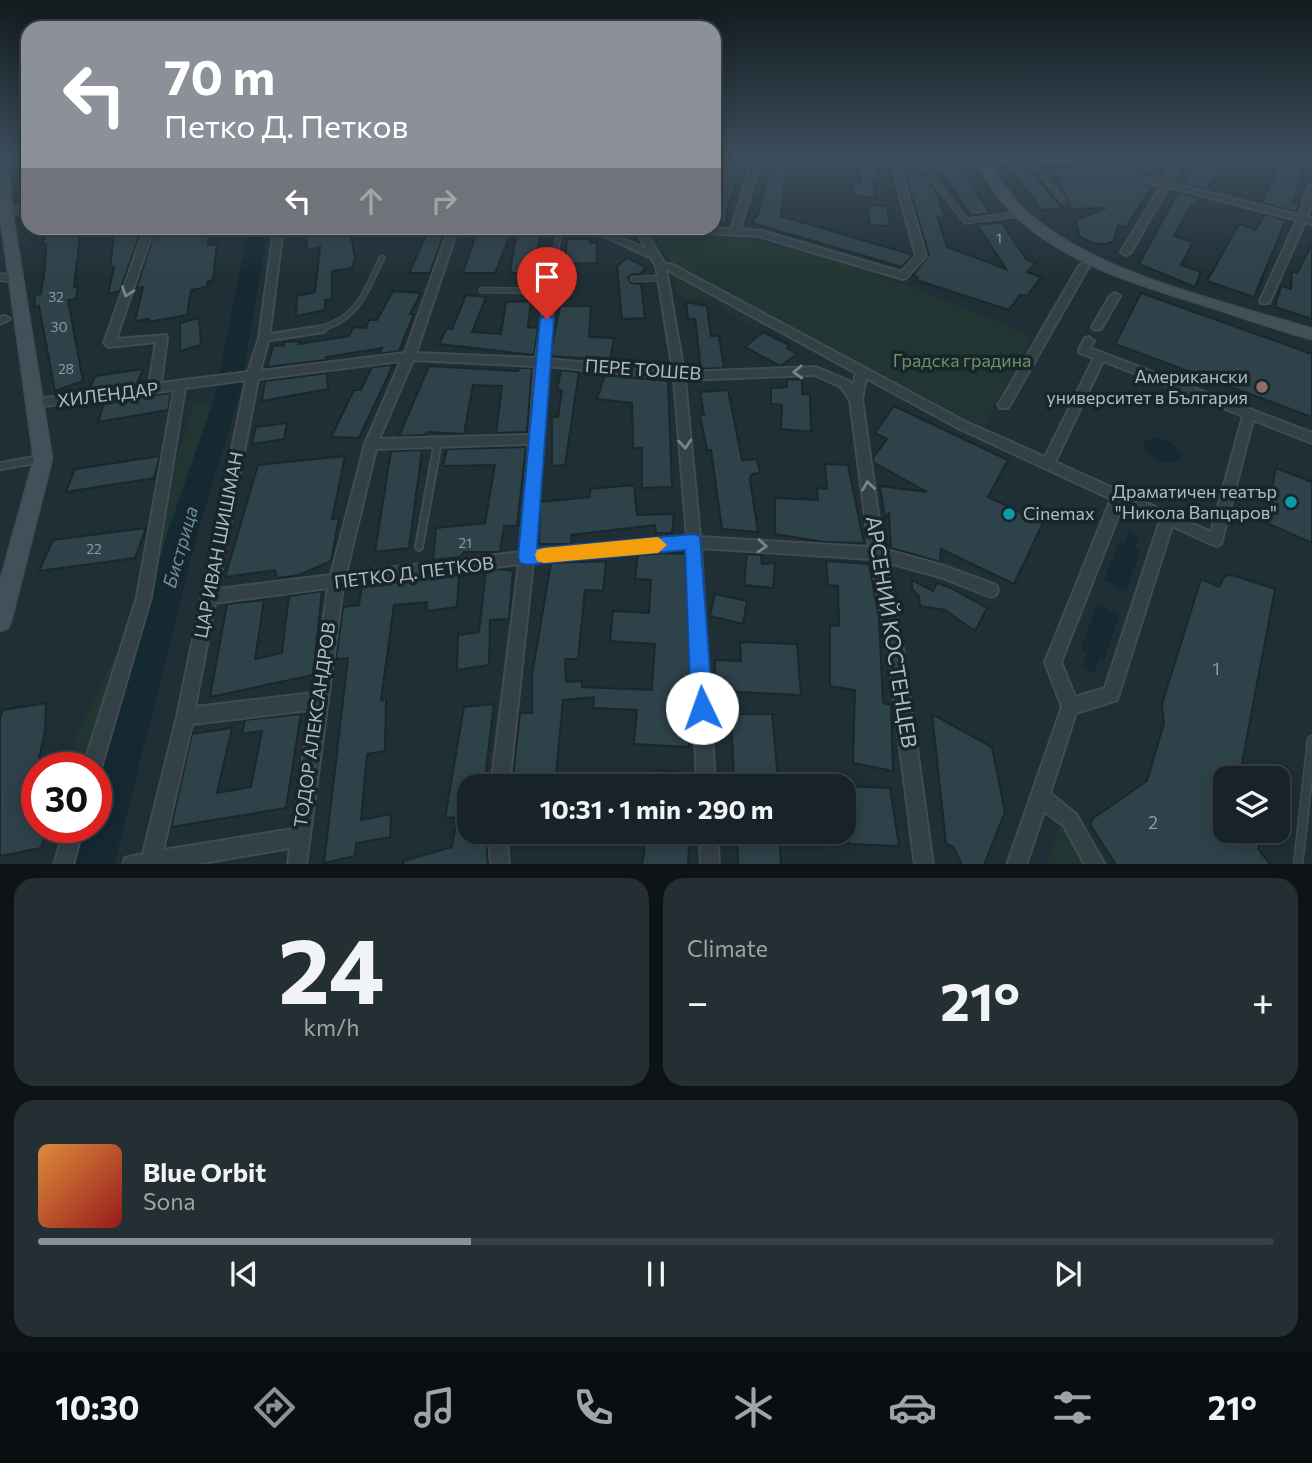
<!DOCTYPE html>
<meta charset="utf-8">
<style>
body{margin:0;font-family:Commissioner,sans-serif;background:#242f34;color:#f1f3f6;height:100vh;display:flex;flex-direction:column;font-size:26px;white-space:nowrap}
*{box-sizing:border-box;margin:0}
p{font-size:23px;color:#9ea4a8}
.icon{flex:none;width:38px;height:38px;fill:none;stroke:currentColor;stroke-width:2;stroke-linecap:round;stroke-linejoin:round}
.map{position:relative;height:864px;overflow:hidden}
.drawer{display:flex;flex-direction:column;gap:14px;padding:14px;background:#0d1316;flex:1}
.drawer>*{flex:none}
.top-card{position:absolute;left:21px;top:21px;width:700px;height:214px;border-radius:21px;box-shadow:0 4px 18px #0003,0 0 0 2px #364045;background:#8c9099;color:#fff;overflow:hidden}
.buttons{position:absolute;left:1213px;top:766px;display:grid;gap:14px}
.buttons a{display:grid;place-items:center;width:77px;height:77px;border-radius:14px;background:#172328;box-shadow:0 4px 18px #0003,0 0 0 2px #364045;font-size:35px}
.speed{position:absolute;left:21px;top:752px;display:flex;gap:14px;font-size:35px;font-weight:700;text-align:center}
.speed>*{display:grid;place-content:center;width:91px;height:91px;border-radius:50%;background:#172328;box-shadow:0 4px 18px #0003,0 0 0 2px #364045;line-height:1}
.speed .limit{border:10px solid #d22;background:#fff;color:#111}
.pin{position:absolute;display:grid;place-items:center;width:60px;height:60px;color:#fff;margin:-72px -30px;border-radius:50% 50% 50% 0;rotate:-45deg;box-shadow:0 0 7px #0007}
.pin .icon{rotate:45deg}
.me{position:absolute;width:77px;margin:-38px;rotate:357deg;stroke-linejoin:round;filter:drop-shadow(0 0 5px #0008)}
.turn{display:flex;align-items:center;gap:24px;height:147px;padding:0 28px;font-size:32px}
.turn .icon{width:91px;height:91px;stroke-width:2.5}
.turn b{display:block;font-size:49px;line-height:60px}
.lanes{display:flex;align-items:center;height:66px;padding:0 28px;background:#0003;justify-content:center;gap:35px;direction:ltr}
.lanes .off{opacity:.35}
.big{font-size:52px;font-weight:700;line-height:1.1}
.drawer .tile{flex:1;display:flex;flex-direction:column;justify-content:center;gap:10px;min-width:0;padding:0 24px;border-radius:21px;background:#242f34}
.drawer .dial{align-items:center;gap:0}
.dial b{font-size:91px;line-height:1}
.song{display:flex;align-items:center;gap:21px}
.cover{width:84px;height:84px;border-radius:10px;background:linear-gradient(135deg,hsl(30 70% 55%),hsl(0 70% 35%))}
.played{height:7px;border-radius:4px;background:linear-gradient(90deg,#8c9099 35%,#364045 35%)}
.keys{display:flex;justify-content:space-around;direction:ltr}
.heat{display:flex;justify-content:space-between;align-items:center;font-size:38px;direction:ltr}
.drawer .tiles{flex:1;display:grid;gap:14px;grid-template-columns:1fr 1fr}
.tile:last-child{grid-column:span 2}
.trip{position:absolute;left:457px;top:774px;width:399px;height:70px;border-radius:21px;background:#172328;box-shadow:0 4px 18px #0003,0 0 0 2px #364045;font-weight:700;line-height:70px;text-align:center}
.menu{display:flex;height:112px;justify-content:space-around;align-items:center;background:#090e10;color:#9ea4a8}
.menu .icon{width:49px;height:49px}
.menu .on{color:#8c9099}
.menu b{font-size:32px;color:#f1f3f6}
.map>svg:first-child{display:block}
</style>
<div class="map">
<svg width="1312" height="865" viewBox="0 0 1312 865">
<rect width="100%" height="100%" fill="#1f2f35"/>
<!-- green -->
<path fill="#213632" d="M675,231C797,235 921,290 1032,336L983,428L773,317L756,328L706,300L677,297L669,262L653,233Z
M195,402L217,409L214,460L182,536L162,561L152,532Z
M160,648L141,768L96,799V768H74L76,735L117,653Z
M1062,819L1090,864H1047Z"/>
<!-- water -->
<path fill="#142932" d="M1160,438L1172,443L1181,454L1178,461C1161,463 1154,460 1143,447L1146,440Z
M1128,532L1139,537L1135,548L1140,551L1126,591L1104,580L1119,542L1124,544Z
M1097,604L1119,615L1104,661L1099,658L1094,674L1082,667L1087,653L1081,649Z"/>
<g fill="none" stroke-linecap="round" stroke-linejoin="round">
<!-- river -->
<path fill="#142932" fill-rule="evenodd" d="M245,228H263L265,246L240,393L198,531L114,865H74L84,828H96V786L168,531L216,393L245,246Z"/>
</g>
<!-- building -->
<path fill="#2e4249" stroke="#1a272c" stroke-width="2" d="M714,156H745L726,213L727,223H714Z
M772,156H788L781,216L913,255L902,267L752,223L758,214Z
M856,156H875L881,181H873L876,197L854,196L852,182L861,183Z
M931,156H950L971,181H968L990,213L971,216Z
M1131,156H1167L1155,171L1160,173L1158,177L1121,168Z
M1202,156H1227L1207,189L1181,183Z
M1283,156H1308L1293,202L1300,204L1296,212L1262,203Z
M902,164L915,165L937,193L945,217H937L947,247L1006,269L977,224L1002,223L1027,260L1036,263L1027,272L1041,277L1027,296L1020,295L1009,310L916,280L918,277L913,275L929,255Z
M1006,164H1026L1063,209L1042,210Z
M1052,166L1083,168L1152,186L1126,227L1118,225L1114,241L1106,244L1093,243L1080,237L1076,220L1106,208L1071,209Z
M1178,192L1200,198L1195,205L1192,204L1174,236L1193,242L1181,265L1201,272L1195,287L1139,264Z
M867,205L887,206L890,226L870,225Z
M1265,214L1286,220L1254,297L1207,281L1239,224L1256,230Z
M48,228H81L74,287L78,286L76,299L68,300L83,381L55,391L39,306L34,307L35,295L41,294L45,267L46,244H42Z
M115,228H142L120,291L108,294L114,267L110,268Z
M156,228H210L208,245L217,244L213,280L208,281L207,287L191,290L187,315L148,322L149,319L135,321L143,287L136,289Z
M318,228H350L355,259L352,268L332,271V299L325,300V310L296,316L297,296L315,292L320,247L307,250L306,236L318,234Z
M429,228H446L430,273H409Z
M476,234H511L495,273H463Z
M516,234H541L533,273H510Z
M567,239H590V243H597V263L565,264Z
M1312,244V319L1275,307L1281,286L1291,289L1292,271L1297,273Z
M627,258L646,267L640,274L631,275L628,278L631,283L641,284L645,318L622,319L617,266Z
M393,291L421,293L410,314H414L399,351L379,354L382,348L326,357V360L267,367L273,346L284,345V342L299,341L298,344L349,336L353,327L366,328L369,320H377Z
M1141,293L1312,354V417L1115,344Z
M466,295L486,297L472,332L501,334L506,302L531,301L528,327L538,328L534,355L439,344L447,328L452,329Z
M686,302L707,306L711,336H719L724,368L701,369L695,319H688Z
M560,306H591L589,337L614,338L610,360L550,356Z
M199,318L201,345L180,351V323Z
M763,332L789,345L787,348L797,354L780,366L745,347Z
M393,365L359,438L331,437L354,390H361L372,367Z
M429,366L518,371L519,368H532L527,432L496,433L502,386L473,385L464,434L428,432L424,435L399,436Z
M143,369L137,384L89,390L95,376Z
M561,370L579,372L565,465L552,466V417H558L562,390H557Z
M327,373L328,389L262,401L265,381Z
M605,375L668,381L672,487L642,488V448H633L632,403L597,399Z
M787,379L802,380V394L810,395L811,432L781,429L782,405L771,404V388L787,387Z
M728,390L742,460L757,459L760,473L752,474L750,479L758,532L722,529L711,450H707L700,415H704L700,392Z
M171,393L168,410L98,422L105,401Z
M894,406L1008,460L988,497L1043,523L1014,584L941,549L940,562L891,548L889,513L885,518L880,486L927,492L873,462V458L887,439L875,433Z
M287,423L284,439L252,444L256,427Z
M526,447L517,526H504L500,552H464L460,557L433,560L436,528L485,523L495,465L443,466L447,449Z
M422,450L409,548L375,552L391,451Z
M160,456L154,478L66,492L75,469Z
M345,456L332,519L339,518L331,561L299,575L277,578L275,570L225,577L258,465Z
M825,464L848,465L864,543L824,542L775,534V498L818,500L817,488L827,489Z
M1276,468L1312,482V543L1265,522Z
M634,485L637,515L674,514L672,533H656L655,525L571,535L572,544H539L540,502L590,497V489Z
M146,528L135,558L39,571L53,540Z
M664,553L685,554L691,696L689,747L634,744L637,710L593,708L594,697L563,700L555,786H512L520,713H532V675L551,563L606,561L603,591L585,590L578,659H565L566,682L582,681V687L652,690L655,644L610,641L613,611L649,613L651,580L635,579L638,555Z
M747,554L761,555L762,564L775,563L773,588L744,585Z
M826,561L869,564L879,618L883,703L891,705L893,771L853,763L855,690L830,686V625L839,626L838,586L828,585Z
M498,569L513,571L509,619L490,620L489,665L457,670L458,635L479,632L486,571Z
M459,574L457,607L426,611L427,602L394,605L381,700L386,699L385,751L367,754L361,820L391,814L390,837L356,843L355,856L324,863L348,658L336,659L343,607L359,605L362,586Z
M1232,575L1275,589L1242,763L1268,779H1225V831H1261L1258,849L1271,865H1116L1091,826L1092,819L1147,781L1164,723L1162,704L1201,579L1219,587L1225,576Z
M912,580L933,591L937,583L951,588L987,608L975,631L945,610L920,606L919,596L912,589Z
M322,591L313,675L210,697L227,604L264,600L255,659L282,653L289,596Z
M715,594L747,601L743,624L710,616Z
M740,642L797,644L801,695L715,691V660L741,661Z
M46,703L45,731L37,768V828H48L41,848L0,856V717L3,710Z
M494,704L484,786H469V842L486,837L488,865H403V861L452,847L457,817L445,818L464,707Z
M301,714L286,808L171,827L192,734L232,728L217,793L251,787L262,731L242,734L245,720Z
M731,714H772L778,780L734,779Z
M932,714L992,747L1005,812L984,865H962L954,848L946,843Z
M656,770L694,775V786H654Z
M844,786L890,788L899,846L849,844Z
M647,831H690L688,865H642Z
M737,831H779L781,865H738Z"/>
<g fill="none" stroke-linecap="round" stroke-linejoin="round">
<!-- lane-far2 casing -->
<g stroke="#3f4c52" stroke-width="7">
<path id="lane-far2" d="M914,156L966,221L1021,214
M1028,158L1063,200
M633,279L663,278
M482,290L551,291
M549,301L558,237
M316,330C359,319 364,294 382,258"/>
</g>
<!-- lane-far1 casing -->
<g stroke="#3f4c52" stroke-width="10">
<path id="lane-far1" d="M264,338L323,329
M0,466L41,459
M419,547L438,442"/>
</g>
<!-- lane casing -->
<g stroke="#3f4c52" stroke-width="11">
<path id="lane" d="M1298,865L1312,740"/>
</g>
<!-- street casing -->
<g stroke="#3f4c52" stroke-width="4">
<path id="street" d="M754,156H762L740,229L762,231L901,272L916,256L889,156H897L926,256L906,278L903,279L758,236L654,230L653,228L731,229Z
M1178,156H1186L1171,183L1299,215L1308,187L1312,184V201L1307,217L1312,218V224L1305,222L1269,303H1261L1260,301L1297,220L1168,187L1131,252L1126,255L1121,252L1161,186L1065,161L979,162L975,160L979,158L1065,157L1163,181Z
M28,160V164L0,166V162Z
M28,206V212L6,214L2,211L6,208Z
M145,228H154L116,339L166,335L167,338L161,383L248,372L259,338L274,228H283L269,338L260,371L405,353L449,228H458L416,353L536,358L544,301L549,298L554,301L547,359L673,371L656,266L651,258L587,228H598L647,249L634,228H643L665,264H671L966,422L1045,457L1094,358L1080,353L1079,350L1085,338L1089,337L1094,341L1090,348L1312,433V443L1253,420L1221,544L1216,546L1211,544L1172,526L1117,700L1076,713L1050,793L1076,814L1105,865H1085L1064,826L1044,811L1026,865H1007L1062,707L1045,662L1111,499L958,428L866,378L862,399L883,549L941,565L996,585L998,590L996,595L991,597L940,577L886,562L904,654L933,865H915L888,654L871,559L701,548L715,786H697L687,548L533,562L509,786H491L519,564L343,586L306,865H288L290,848L191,865H123L125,858L143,854L177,717L246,380L185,388L151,597L101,768L96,775V768H83L137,597L174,390L35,407L29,403L35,399L149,385L156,342L109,347L104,343ZM666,269L856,373L853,386L849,381L816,367L684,372ZM413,360L535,366L530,435L379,439ZM401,361L365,444L331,575L218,589L258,379ZM1103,361L1243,416L1211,532L1055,462ZM546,366L674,379L687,537L535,550ZM815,375L841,387L850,400L869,547L700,537L685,380ZM529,444L520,552L346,573L376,449ZM1123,504L1160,521L1105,688L1075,697L1061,662ZM328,588L313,693L195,707L215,603ZM310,710L293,829L163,850L192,724Z
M1084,263L1089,266L1008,408H1000L998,405L1000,402L1079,266Z
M0,274L17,276L22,279L17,282L0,280Z
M1115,293L1120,296L1101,329L1097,330L1093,329L1092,327L1110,296Z
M5,316L10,319L0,324V317Z
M65,828H83L73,865H54Z
M488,831H506L509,865H491Z
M699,831H717L719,865H701Z"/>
</g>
<!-- secondary casing -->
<g stroke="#3f4c52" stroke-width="3">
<path id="secondary" d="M4,156H16L9,172L12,211L52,459L11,621L8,628L0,631V582L34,459L0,213V165Z
M972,156H983C998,176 1011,199 1030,215C1099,275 1225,302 1312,329V339C1281,331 1250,320 1220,310C1153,289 1074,268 1020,220C1000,203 987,178 972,156Z"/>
</g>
<!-- lane-far2 -->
<use href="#lane-far2" stroke="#334046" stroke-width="4.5"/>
<!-- lane-far1 -->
<use href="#lane-far1" stroke="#334046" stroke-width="6"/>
<!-- lane -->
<use href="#lane" stroke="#334046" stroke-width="8"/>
<!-- street -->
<use href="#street" fill="#334046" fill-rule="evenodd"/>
<!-- secondary -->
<use href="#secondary" fill="#415159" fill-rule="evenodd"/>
</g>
<!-- one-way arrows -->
<defs><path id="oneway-chevron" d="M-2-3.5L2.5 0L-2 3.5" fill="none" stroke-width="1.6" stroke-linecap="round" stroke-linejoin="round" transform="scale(1.75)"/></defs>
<g stroke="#76848b">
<use href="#oneway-chevron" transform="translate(127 292) rotate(110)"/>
<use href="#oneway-chevron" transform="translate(798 372) rotate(178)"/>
<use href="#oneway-chevron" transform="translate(685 444) rotate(85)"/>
<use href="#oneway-chevron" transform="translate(868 486) rotate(-98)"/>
<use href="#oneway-chevron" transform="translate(762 546) rotate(4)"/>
</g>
<!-- sky -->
<linearGradient id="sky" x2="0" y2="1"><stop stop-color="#111a1d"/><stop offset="0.56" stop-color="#3c4d5c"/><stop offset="1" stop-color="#3c4d5c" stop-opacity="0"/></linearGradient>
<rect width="1312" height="278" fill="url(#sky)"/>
<!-- route -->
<path fill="#1a73e8" stroke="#114b97" stroke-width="2" d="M547,315L554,319L537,548L694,534L700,536L713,708L710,716L702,719L695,716L691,708L685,550L527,565L520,563L518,557L540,319Z"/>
<!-- slow -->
<path fill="#f59e0b" d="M658,537L667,545L658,553L544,563L537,561L535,555L537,550L544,548Z"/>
<!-- markers -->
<circle fill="#8d6e63" stroke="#18252a" stroke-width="2.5" cx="1262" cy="387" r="7"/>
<g fill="#0f9aa8" stroke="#18252a" stroke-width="2.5">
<circle cx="1291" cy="502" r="7"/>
<circle cx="1009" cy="514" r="7"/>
</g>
<g text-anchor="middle" stroke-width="7" stroke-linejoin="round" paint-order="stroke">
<!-- number labels -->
<g font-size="14" fill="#8b9ca3">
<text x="999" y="243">1</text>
<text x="56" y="302">32</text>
<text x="59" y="332">30</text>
<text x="66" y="374">28</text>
<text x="465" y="548">21</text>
<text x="94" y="554">22</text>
</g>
<!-- park labels -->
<g font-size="18" fill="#699265" stroke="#18252a">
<text x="962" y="367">Градска градина</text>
</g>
<!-- street labels -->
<g font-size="18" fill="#acbcc3" stroke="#18252a">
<text transform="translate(643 370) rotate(4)" y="6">ПЕРЕ ТОШЕВ</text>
<text transform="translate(108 395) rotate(-7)" y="6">ХИЛЕНДАР</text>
<text transform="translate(219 545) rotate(-79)" y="6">ЦАР ИВАН ШИШМАН</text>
<text transform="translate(414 573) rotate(-7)" y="6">ПЕТКО Д. ПЕТКОВ</text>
<text transform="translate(315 725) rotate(-82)" y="6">ТОДОР АЛЕКСАНДРОВ</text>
</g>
<!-- poi labels -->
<g font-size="18" fill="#acbcc3" stroke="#18252a" text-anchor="end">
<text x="1248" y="383">Американски<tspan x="1248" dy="21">университет в България</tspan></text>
<text x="1277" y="498">Драматичен театър<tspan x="1277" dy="21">"Никола Вапцаров"</tspan></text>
<text x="1023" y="520" text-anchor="start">Cinemax</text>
</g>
<!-- near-number labels -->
<g font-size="18" fill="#8b9ca3">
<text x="1216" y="675">1</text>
<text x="1153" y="829">2</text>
</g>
<!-- water labels -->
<g font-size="19" font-style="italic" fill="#6592a2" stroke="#18252a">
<text transform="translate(180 547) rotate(-74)" y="7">Бистрица</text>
</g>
<!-- near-street labels -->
<g font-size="21" fill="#acbcc3" stroke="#18252a">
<text transform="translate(891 632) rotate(81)" y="7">АРСЕНИЙ КОСТЕНЦЕВ</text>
</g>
</g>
</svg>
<div class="buttons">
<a><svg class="icon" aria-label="layers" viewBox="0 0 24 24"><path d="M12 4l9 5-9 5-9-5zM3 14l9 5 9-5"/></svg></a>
</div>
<div class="speed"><div class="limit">30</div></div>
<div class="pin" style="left:547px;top:319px;background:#d93025"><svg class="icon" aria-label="arrive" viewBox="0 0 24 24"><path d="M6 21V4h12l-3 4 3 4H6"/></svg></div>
<svg class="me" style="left:702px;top:708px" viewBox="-20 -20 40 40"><circle r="19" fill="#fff"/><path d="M0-13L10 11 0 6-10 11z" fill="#1a73e8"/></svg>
<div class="trip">10:31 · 1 min · 290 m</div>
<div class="top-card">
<div class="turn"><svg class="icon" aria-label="left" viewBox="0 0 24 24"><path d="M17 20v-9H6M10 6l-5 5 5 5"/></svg><div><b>70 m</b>Петко Д. Петков</div></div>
<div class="lanes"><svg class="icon" aria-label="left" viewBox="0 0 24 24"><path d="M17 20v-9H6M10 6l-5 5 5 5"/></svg><svg class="icon off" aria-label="ahead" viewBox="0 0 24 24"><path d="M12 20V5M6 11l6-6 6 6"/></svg><svg class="icon off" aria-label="right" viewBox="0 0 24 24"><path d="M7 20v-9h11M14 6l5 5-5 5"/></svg></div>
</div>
</div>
<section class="drawer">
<div class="tiles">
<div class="tile dial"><b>24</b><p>km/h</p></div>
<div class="tile"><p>Climate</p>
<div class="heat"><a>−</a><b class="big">21°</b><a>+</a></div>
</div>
<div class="tile">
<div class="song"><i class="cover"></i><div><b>Blue Orbit</b><p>Sona</p></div></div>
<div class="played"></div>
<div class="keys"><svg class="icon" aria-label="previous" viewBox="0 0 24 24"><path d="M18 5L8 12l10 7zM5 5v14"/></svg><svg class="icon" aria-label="pause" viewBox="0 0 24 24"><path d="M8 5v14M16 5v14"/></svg><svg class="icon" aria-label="next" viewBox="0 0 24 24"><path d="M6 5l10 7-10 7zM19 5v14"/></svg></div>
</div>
</div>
</section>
<nav class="menu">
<b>10:30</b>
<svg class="icon on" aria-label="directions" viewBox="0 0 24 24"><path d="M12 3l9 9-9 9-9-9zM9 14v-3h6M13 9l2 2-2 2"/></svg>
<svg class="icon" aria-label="music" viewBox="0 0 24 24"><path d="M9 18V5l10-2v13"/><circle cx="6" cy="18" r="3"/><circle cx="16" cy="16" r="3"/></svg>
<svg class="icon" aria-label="phone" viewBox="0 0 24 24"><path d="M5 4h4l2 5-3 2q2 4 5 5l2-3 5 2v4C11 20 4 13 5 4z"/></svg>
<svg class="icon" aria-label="climate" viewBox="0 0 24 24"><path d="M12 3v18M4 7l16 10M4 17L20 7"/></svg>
<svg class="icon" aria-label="car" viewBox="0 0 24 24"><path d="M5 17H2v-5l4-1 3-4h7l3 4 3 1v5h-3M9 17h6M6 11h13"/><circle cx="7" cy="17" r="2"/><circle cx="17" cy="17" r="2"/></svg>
<svg class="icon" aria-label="filters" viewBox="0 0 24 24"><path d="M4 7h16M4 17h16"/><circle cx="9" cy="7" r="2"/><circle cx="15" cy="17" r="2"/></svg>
<b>21°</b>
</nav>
